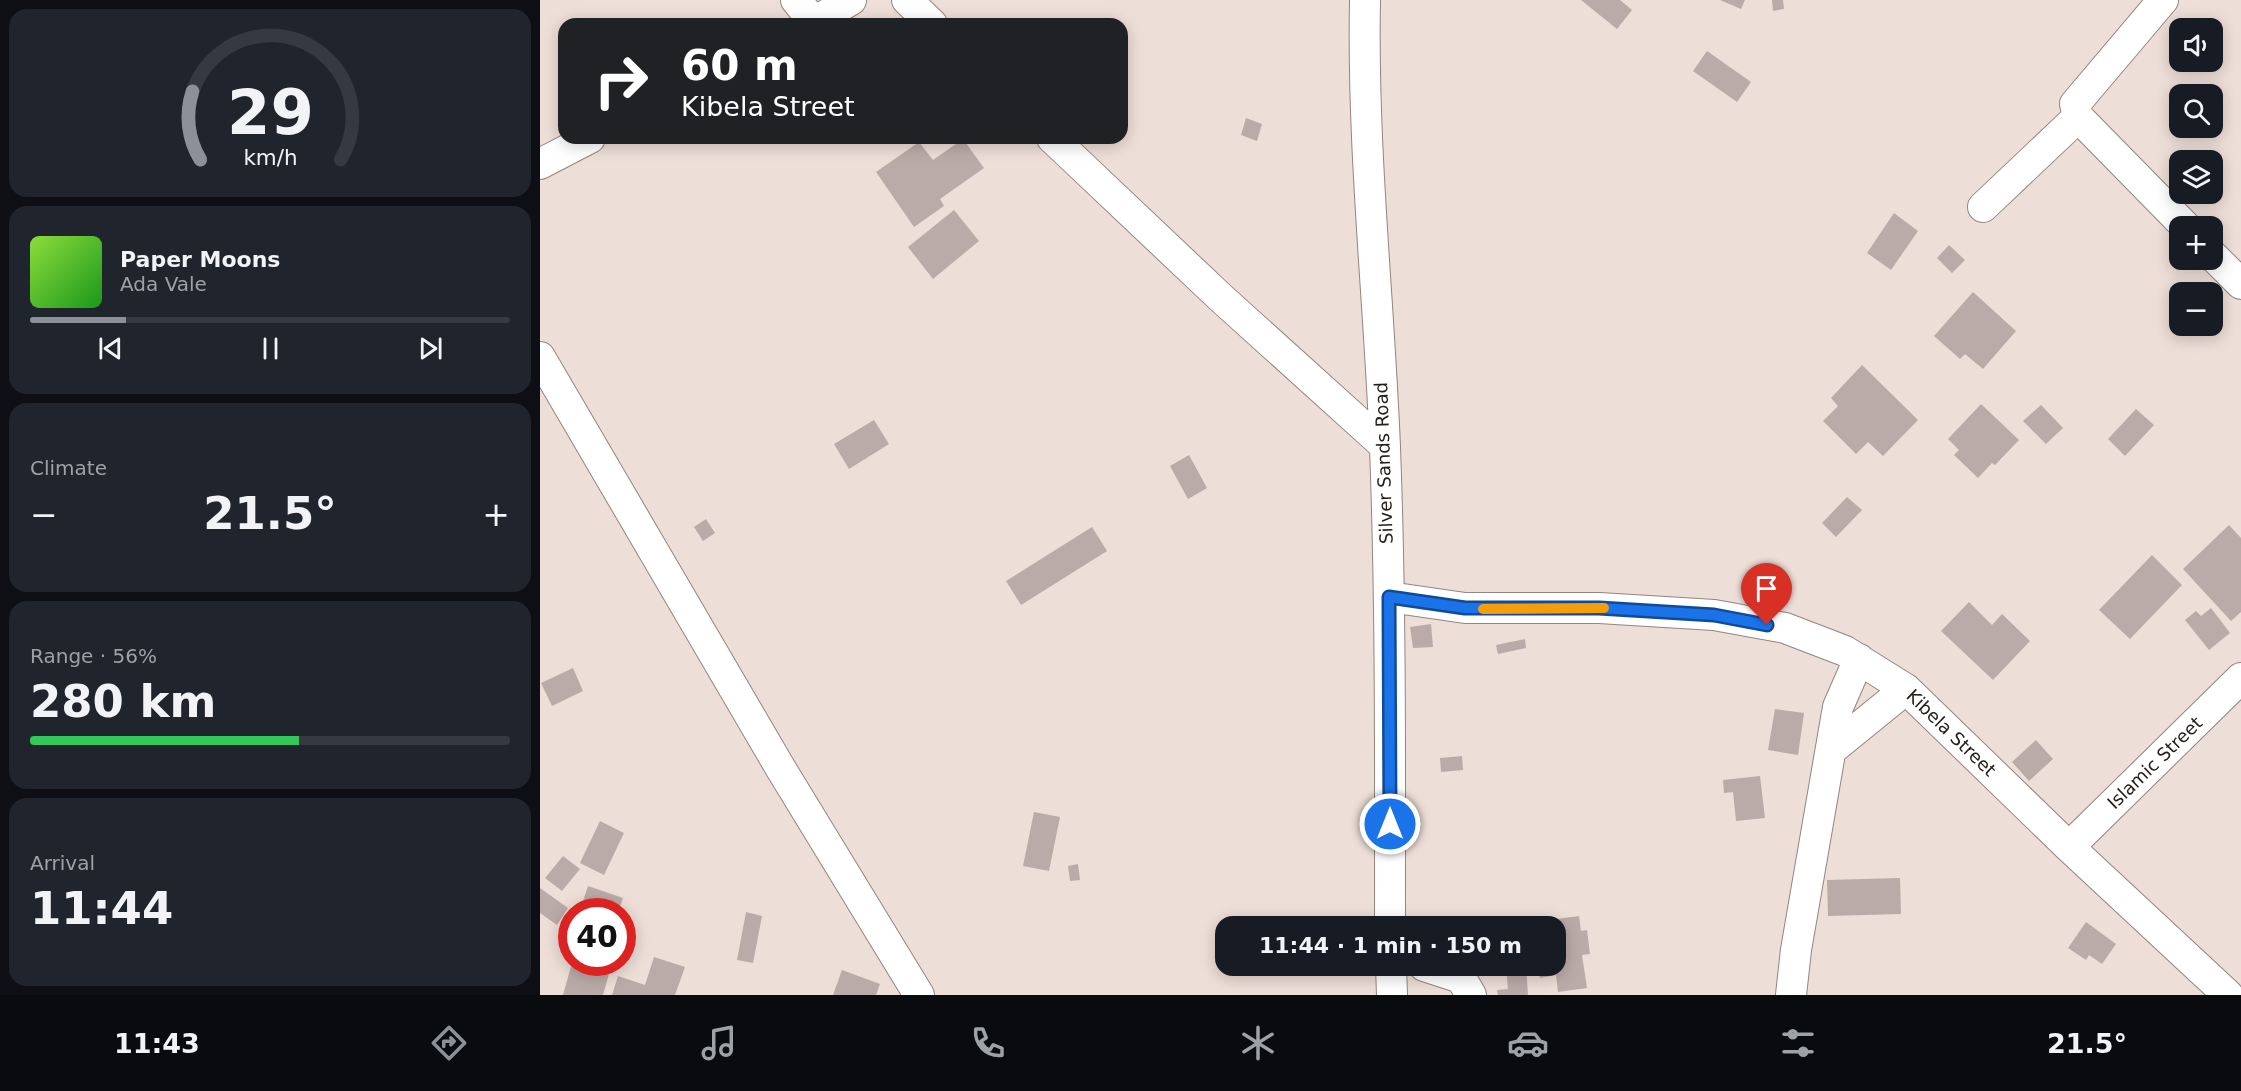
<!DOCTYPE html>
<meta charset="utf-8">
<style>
body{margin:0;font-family:"DejaVu Sans",sans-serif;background:#20242c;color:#f1f3f6;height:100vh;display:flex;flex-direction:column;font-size:22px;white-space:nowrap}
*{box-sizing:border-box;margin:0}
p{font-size:20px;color:#9ea1a6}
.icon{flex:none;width:33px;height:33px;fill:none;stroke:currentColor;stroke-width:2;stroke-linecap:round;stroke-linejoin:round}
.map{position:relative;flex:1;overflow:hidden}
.sheet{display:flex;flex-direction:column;gap:9px;padding:9px;background:#0d0f14;width:540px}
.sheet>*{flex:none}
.top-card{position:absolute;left:18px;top:18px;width:570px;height:126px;border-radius:18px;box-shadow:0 3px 15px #0003;background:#202124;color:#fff;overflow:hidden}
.tools{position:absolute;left:1629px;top:18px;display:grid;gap:12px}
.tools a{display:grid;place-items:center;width:54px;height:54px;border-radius:12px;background:#171b24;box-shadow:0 3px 15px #0003;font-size:30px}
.speed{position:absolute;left:18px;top:898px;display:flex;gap:12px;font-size:30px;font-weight:700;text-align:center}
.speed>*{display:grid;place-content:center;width:78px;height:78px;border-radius:50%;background:#171b24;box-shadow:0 3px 15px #0003;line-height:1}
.speed .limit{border:9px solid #d22;background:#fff;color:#111}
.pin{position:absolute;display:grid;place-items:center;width:51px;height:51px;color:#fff;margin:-62px -26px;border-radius:50% 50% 50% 0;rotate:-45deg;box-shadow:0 0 6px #0007}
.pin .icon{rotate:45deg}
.me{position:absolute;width:66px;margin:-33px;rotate:0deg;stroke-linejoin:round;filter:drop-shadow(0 0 4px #0008)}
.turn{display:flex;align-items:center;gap:21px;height:126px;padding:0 24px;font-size:27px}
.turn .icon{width:78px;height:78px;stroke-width:2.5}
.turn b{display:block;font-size:42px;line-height:51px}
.big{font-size:45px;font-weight:700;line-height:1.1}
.sheet .tile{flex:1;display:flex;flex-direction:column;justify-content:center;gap:9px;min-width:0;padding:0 21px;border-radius:18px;background:#20242c}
.sheet .dial{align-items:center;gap:0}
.dial svg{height:156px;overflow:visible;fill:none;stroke:#363941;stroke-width:7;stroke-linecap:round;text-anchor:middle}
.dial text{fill:#f1f3f6;stroke:none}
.song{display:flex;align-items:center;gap:18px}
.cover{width:72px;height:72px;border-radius:9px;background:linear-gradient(135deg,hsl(90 70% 55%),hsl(120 70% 35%))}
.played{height:6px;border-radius:3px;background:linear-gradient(90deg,#8c9099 20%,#363941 20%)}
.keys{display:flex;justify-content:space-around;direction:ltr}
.heat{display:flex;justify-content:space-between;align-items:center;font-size:33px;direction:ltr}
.charge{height:9px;border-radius:4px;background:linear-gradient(90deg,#34c759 56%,#363941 0)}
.trip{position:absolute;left:675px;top:916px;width:351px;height:60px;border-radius:18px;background:#171b24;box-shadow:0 3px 15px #0003;font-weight:700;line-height:60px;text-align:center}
.tab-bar{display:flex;height:96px;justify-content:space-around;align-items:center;background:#090b0e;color:#9ea1a6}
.tab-bar .icon{width:42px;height:42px}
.tab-bar .active{color:#8c9099}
.tab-bar b{font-size:27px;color:#f1f3f6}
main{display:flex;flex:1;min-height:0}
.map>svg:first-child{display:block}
</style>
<main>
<section class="sheet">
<div class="tile dial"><svg viewBox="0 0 100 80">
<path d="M14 69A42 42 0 1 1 86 69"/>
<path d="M14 69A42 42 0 0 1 10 34" stroke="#8c9099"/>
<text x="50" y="56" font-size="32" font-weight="700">29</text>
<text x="50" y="72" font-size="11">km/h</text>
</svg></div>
<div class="tile">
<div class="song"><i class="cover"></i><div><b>Paper Moons</b><p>Ada Vale</p></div></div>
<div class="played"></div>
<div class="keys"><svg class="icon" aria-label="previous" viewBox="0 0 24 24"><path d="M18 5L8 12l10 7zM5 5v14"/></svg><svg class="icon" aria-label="pause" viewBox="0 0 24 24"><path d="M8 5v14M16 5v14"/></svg><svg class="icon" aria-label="next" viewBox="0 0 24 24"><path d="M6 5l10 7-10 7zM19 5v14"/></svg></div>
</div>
<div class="tile"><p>Climate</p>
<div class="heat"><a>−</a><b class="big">21.5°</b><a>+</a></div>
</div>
<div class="tile"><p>Range · 56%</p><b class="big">280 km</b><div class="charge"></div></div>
<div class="tile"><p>Arrival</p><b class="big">11:44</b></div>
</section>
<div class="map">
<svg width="1701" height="995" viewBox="0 0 1701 995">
<rect width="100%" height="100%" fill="#edded7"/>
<!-- building -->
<path fill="#bbaba8" d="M1041,0H1080L1092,10L1077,29Z
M1180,0H1205L1201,9Z
M1232,0H1243L1244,9L1233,11Z
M1167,51L1211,82L1197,102L1153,71Z
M706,118L722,124L717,141L701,135Z
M423,139L444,168L400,199L404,206L374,227L336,172L379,142L393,160Z
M414,210L439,241L393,279L368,247Z
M1354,213L1378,231L1351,270L1327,253Z
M1409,245L1425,260L1412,273L1397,258Z
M1433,292L1476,331L1443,369L1425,354L1420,359L1394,336Z
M1322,365L1378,420L1343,456L1328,442L1316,454L1283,421L1298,406L1291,398Z
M1441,404L1479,440L1455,465L1452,463L1438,478L1414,455L1419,450L1408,439Z
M1501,405L1523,428L1506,444L1483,421Z
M1596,409L1614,425L1585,456L1568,439Z
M334,420L349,444L309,469L294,444Z
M649,455L667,488L648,499L630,466Z
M1307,497L1322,510L1296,537L1282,523Z
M166,519L175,533L163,541L154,527Z
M1689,525L1701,538V612L1691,621L1643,569Z
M552,527L567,551L481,605L466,581Z
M1612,555L1642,585L1590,639L1559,610Z
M1429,602L1452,625L1462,614L1490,641L1453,680L1401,631Z
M1671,608L1690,633L1669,650L1645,620L1656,611L1661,616Z
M891,624L893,647L873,648L870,627Z
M985,639L986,648L958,654L956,645Z
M33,668L43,691L12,706L1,683Z
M1235,709L1264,713L1258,755L1228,750Z
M1496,740L1513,759L1489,781L1472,762Z
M922,756L923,770L901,772L900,758Z
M1220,776L1225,818L1196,821L1193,792L1184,793L1183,780Z
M494,812L520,817L509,871L483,866Z
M60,821L84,833L64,875L40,863Z
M23,856L40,869L22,891L5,878Z
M538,864L540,880L530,881L528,866Z
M1360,878L1361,914L1288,916L1287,880Z
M48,886L83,898L78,912H66L42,904Z
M0,888L28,908L17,925L0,913Z
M42,906L58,912H40Z
M206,912L222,916L213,963L197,960Z
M1039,916L1041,931L1047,930L1050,954L1042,955L1047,988L1018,992L1016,975L1000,978L998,966H1016V927H988L987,923Z
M82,920L91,923L83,948H82Z
M1546,922L1576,944L1562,964L1549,955L1546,960L1528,948Z
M114,957L145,967L135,995H72L78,976L105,985Z
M32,963H72L63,995H23Z
M966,966H986L988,995H958L957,990L968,989Z
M302,970L340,984L336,995H293Z"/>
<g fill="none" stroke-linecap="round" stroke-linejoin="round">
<!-- minor casing -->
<g stroke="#93857f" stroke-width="32">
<path id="minor" d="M256,0L274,22
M367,0L392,24
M825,0C822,149 839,298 845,447C851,607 850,767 850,927
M271,24L311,0
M1538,117L1645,226
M512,138L680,297L845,446
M0,164L50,138
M1443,207L1538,117L1535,104L1623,0
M1672,255L1701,284
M0,357L241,769L379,995
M849,597L925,608H1059L1174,615L1245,628L1305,651L1366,689L1529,847L1688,995
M1291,750L1366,689
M1529,847L1701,678
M851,966L852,995
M884,966L921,978L931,995
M1251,995L1256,950L1298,707L1319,659"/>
</g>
<!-- minor -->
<use href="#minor" stroke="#fff" stroke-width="30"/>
</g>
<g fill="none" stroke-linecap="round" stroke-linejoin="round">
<!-- route casing -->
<g stroke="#114b97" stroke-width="15">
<path id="route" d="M850,824L849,597L925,608H1059L1174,615L1227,625"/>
</g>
<!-- route -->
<use href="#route" stroke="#1a73e8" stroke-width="10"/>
<!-- slow -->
<path stroke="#f59e0b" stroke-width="10" d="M943,609L1064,608"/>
</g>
<g text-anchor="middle" stroke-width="4.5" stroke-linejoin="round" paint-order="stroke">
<!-- street labels -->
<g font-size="18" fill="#26201d" stroke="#fff">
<text transform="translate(844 463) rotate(-92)" y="6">Silver Sands Road</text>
<text transform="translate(1411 733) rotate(44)" y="6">Kibela Street</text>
<text transform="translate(1615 763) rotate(-44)" y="6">Islamic Street</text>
</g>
</g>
</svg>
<div class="tools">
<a><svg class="icon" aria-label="sound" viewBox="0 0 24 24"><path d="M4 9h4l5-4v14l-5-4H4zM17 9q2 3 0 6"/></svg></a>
<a><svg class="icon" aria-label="search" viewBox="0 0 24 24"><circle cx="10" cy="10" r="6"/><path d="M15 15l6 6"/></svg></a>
<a><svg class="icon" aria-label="layers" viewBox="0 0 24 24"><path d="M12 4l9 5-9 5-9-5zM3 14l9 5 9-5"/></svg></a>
<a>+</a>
<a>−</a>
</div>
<div class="speed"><div class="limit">40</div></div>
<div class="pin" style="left:1227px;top:625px;background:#d93025"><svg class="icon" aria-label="arrive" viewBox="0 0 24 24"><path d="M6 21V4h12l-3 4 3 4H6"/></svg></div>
<svg class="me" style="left:850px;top:824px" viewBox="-20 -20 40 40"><circle r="17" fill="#1a73e8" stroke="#fff" stroke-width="3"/><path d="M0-11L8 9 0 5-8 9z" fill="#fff"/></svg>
<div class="trip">11:44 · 1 min · 150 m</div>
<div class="top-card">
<div class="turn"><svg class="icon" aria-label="right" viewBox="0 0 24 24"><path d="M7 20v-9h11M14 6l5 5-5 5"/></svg><div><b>60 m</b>Kibela Street</div></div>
</div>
</div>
</main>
<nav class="tab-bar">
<b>11:43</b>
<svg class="icon active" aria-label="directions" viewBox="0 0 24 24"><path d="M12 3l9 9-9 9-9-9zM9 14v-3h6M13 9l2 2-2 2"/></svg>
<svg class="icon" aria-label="music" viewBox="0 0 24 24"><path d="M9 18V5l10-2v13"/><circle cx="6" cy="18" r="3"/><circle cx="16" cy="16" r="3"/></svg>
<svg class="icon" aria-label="phone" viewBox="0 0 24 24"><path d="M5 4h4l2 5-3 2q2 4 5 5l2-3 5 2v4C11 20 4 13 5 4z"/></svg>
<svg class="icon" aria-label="climate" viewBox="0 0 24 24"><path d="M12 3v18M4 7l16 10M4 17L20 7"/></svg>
<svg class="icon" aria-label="car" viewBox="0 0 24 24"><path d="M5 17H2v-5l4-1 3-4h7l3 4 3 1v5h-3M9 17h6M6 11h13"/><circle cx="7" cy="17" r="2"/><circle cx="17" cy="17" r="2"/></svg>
<svg class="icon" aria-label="filters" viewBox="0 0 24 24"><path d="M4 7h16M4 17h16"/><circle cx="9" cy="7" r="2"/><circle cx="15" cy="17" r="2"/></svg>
<b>21.5°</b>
</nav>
